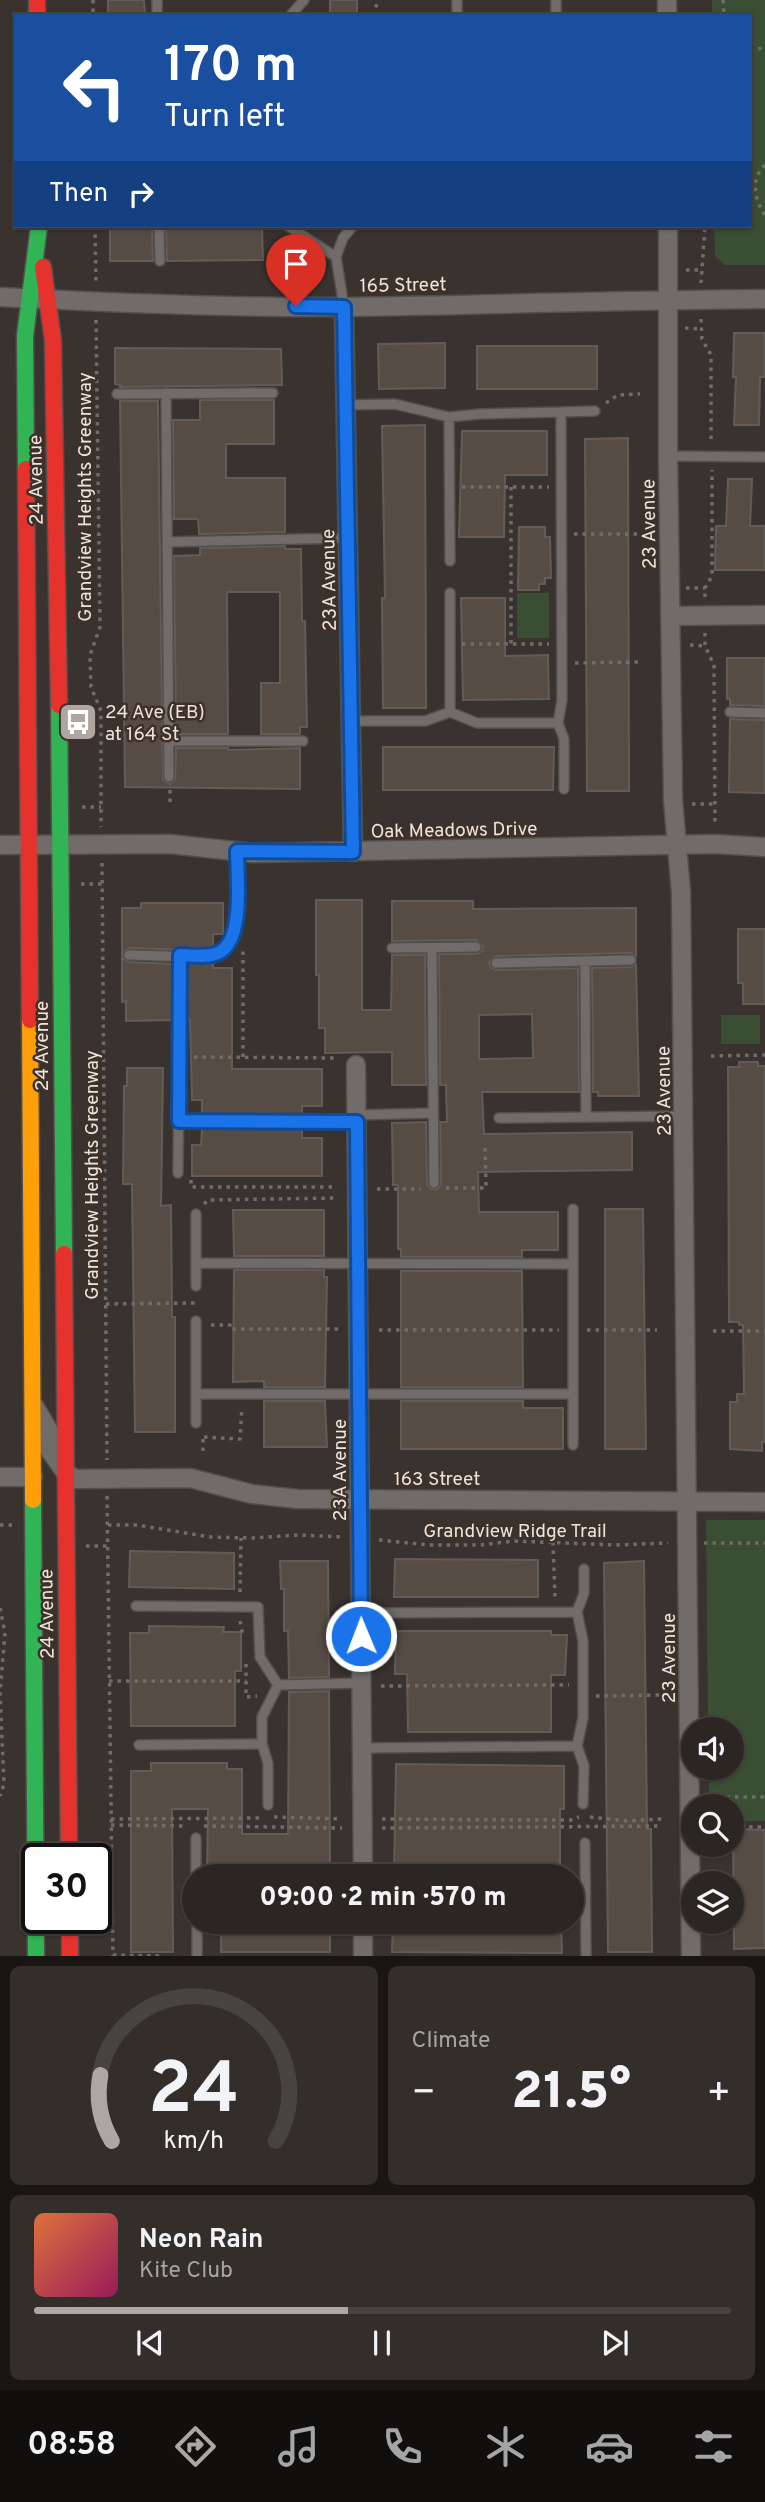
<!DOCTYPE html>
<meta charset="utf-8">
<style>
body{margin:0;font-family:Overpass,sans-serif;background:#332e2a;color:#f1f3f6;height:100vh;display:flex;flex-direction:column;font-size:26px;white-space:nowrap}
*{box-sizing:border-box;margin:0}
p{font-size:23px;color:#a6a5a5}
.icon{flex:none;width:38px;height:38px;fill:none;stroke:currentColor;stroke-width:2;stroke-linecap:round;stroke-linejoin:round}
.map{position:relative;height:1956px;overflow:hidden}
.details{display:flex;flex-direction:column;gap:10px;padding:10px;background:#181513;flex:1}
.details>*{flex:none}
.top-card{position:absolute;left:14px;top:14px;width:738px;height:214px;border-radius:0px;box-shadow:0 2px 5px #0004,0 0 0 2px #474340;background:#1a4fa0;color:#fff;overflow:hidden}
.buttons{position:absolute;left:681px;top:1717px;display:grid;gap:14px}
.buttons a{display:grid;place-items:center;width:63px;height:63px;border-radius:50%;background:#2b2622;box-shadow:0 2px 5px #0004,0 0 0 2px #474340;font-size:35px}
.speed{position:absolute;left:21px;top:1843px;display:flex;gap:14px;font-size:35px;font-weight:700;text-align:center}
.speed>*{display:grid;place-content:center;width:91px;height:91px;border-radius:50%;background:#2b2622;box-shadow:0 2px 5px #0004,0 0 0 2px #474340;line-height:1}
.speed .limit{border:4px solid #111;border-radius:10px;background:#fff;color:#111}
.pin{position:absolute;display:grid;place-items:center;width:60px;height:60px;color:#fff;margin:-72px -30px;border-radius:50% 50% 50% 0;rotate:-45deg;box-shadow:0 0 7px #0007}
.pin .icon{rotate:45deg}
.me{position:absolute;width:77px;margin:-38px;rotate:359deg;stroke-linejoin:round;filter:drop-shadow(0 0 5px #0008)}
.turn{display:flex;align-items:center;gap:24px;height:147px;padding:0 35px;font-size:32px}
.turn .icon{width:91px;height:91px;stroke-width:2.5}
.turn b{display:block;font-size:49px;line-height:60px}
.then{display:flex;align-items:center;height:66px;padding:0 35px;background:#0003;gap:14px;font-size:26px}
.big{font-size:52px;font-weight:800;line-height:1.1}
.details .widget{flex:1;display:flex;flex-direction:column;justify-content:center;gap:10px;min-width:0;padding:0 24px;border-radius:10px;background:#332e2a}
.details .dial{align-items:center;gap:0}
.dial svg{height:182px;overflow:visible;fill:none;stroke:#474340;stroke-width:7;stroke-linecap:round;text-anchor:middle}
.dial text{fill:#f1f3f6;stroke:none}
.song{display:flex;align-items:center;gap:21px}
.cover{width:84px;height:84px;border-radius:10px;background:linear-gradient(135deg,hsl(20 70% 55%),hsl(330 70% 35%))}
.played{height:7px;border-radius:4px;background:linear-gradient(90deg,#ada6a1 45%,#474340 45%)}
.keys{display:flex;justify-content:space-around;direction:ltr}
.heat{display:flex;justify-content:space-between;align-items:center;font-size:38px;direction:ltr}
.details .tiles{flex:1;display:grid;gap:10px;grid-template-columns:1fr 1fr}
.widget:last-child{grid-column:span 2}
.trip{position:absolute;left:182px;top:1864px;width:402px;height:70px;border-radius:35px;background:#2b2622;box-shadow:0 2px 5px #0004,0 0 0 2px #474340;font-weight:800;line-height:70px;text-align:center}
.tab-bar{display:flex;height:112px;justify-content:space-around;align-items:center;background:#110f0e;color:#a6a5a5}
.tab-bar .icon{width:49px;height:49px}
.tab-bar .selected{color:#ada6a1}
.tab-bar b{font-size:32px;color:#f1f3f6}
.map>svg:first-child{display:block}
</style>
<div class="map">
<svg width="765" height="1956" viewBox="0 0 765 1956">
<rect width="100%" height="100%" fill="#39322e"/>
<!-- green -->
<path fill="#3a4e33" d="M712,0H765V265H725L715,256L714,226H751V16H712Z
M517,593H549V638H517Z
M721,1015H760V1044H721Z
M706,1520H765V1821H732V1806H709V1768H732V1729H708Z"/>
<!-- building -->
<path fill="#574c44" stroke="#625c59" stroke-width="2" fill-rule="evenodd" d="M108,0H144L145,16H108Z
M330,0H357V16H330Z
M110,226H146V228H152L153,261H110Z
M166,228H262L263,260L167,261Z
M734,333H765V377H760L759,425H734L736,377H733Z
M445,343V388L379,389L378,344Z
M477,346H597V389H477Z
M115,348L281,349L282,385L120,387V385L115,384Z
M200,400H274V444H226V478H285V532L199,534L198,519H174L173,420H200Z
M120,401H158L163,780L170,784L175,780L176,748H228V750L300,748V789L125,787Z
M425,425L426,708H383L382,598H385L382,426Z
M462,431H547V475H505L504,537H459Z
M628,438L629,791H587L585,439Z
M728,479H752L750,526H765V570H715L716,526H726Z
M519,527H545V537H550L551,578H545V584H539V590H518Z
M285,546V549H301L302,621H305L307,727H300V734H261V683H280V592H227L228,734H176L174,556L200,555V548Z
M461,598H505V656L548,655L549,699L463,700Z
M727,658H765V706L730,705V699H727Z
M730,719L765,720V793L729,792Z
M383,747H554L553,790H383Z
M316,900H362V1010H391L392,955H425L426,1085H392V1052L325,1053V1028H319V975H316Z
M392,901H473V909L636,908V956L631,953L496,956L489,962L490,967L496,970L578,968L579,1092H482L484,1134L632,1132V1170L478,1172L479,1212H558V1250H522V1257H401V1249H398V1185H393L392,1123L426,1122L427,1184L431,1189H438L441,1183L440,1122H447L446,1085H440L439,954H477L482,951L483,946L476,940L392,941ZM532,1014L533,1058L479,1059V1015Z
M141,903H223V934H213V947L191,950L129,948L123,952V958L128,962L173,964L172,1020L126,1021V1001L122,1002V908H141Z
M738,929H765V1004H743V983H738Z
M213,962V968H232V1069H322V1106H302V1115L202,1114V1100H192L190,1020H186L187,964Z
M636,964L639,1096H598V1092H593L592,968L631,967Z
M739,1062H758V1066H765V1442H762V1451L730,1449V1402H737V1394H744L743,1325H739V1322H729L728,1067H739Z
M127,1068H163L161,1206L171,1205L172,1317H175V1432H135L132,1184H123L124,1086H127Z
M202,1128L302,1129V1138H322V1176H192V1145H201Z
M605,1209H643L646,1449H605Z
M233,1210H324V1256H234Z
M234,1270H324V1277H327L325,1387H264V1381L233,1382Z
M401,1271H522L523,1387H401Z
M264,1401H325L327,1447H264Z
M401,1401H523V1408H563V1449H401Z
M130,1551L234,1553V1589L129,1587Z
M395,1559L538,1560V1597H394Z
M280,1561H328L329,1677L289,1678L288,1631H284V1589H281Z
M644,1561L647,1829H651L652,1952H608L604,1563Z
M149,1626L224,1627L223,1632H241V1671H235V1726H131L130,1633H149Z
M396,1631H551V1635H567L565,1675H551V1732H408L407,1674H395Z
M329,1691L330,1876H207L208,1809H172L173,1952H131V1771H151V1763H227V1769H242V1834H288L289,1692Z
M396,1764L564,1766V1809H560V1876H394Z
M733,1829L765,1830V1948L734,1949Z
M221,1922H330V1952H221Z
M393,1922H561L562,1953L392,1952Z"/>
<g fill="none" stroke-linecap="round" stroke-linejoin="round">
<!-- lane casing -->
<g stroke="#554f4c" stroke-width="12">
<path id="lane" d="M157,0V16
M457,0V16
M556,0V16
M290,16L304,0
M159,226L160,261
M288,226L336,257L344,307
M336,257L343,238L353,226
M166,393L169,777
M117,394L273,393
M346,405L395,404L449,417L480,414L561,412L562,700L558,723H477L450,712L425,721H351
M561,412L595,411
M449,417L450,561
M668,456L765,457
M167,542L348,538
M450,593V712
M730,712L765,713
M558,723L564,739V789
M169,741H303
M392,948L476,947
M432,948L434,1183
M129,955C154,955 186,959 211,955C246,950 237,876 237,851
M585,961L586,1117
M496,963L631,960
M357,1115L433,1113
M499,1118L684,1116
M179,1121L357,1122
M178,1173L180,955
M573,1209V1445
M196,1263L573,1264
M196,1286V1214
M196,1321V1423
M196,1394H573
M136,1606L258,1607L260,1657L278,1685L262,1717V1744L268,1763V1805
M360,1613L577,1612
M278,1685L361,1683
M139,1745L262,1744
M362,1748L577,1746
M583,1804L584,1766L577,1746L583,1718V1641L577,1612L584,1593V1569
M585,1843L586,1956
M196,1876V1838
M572,1894H584
M197,1922V1956"/>
</g>
<!-- street casing -->
<g stroke="#554f4c" stroke-width="21">
<path id="street" d="M667,0V16
M668,226V456L673,800L681,892L691,1956
M0,297C115,303 230,308 345,307C485,305 625,300 765,299
M344,307L353,852
M670,616L765,615
M0,845L170,844L253,853L716,844L765,847
M356,1065L363,1876
M34,1406L49,1431V1449L66,1473L75,1479L190,1478L252,1494L298,1499L765,1502
M0,1477H33
M363,1922V1956"/>
</g>
<!-- fast casing -->
<g stroke="#554f4c" stroke-width="19">
<path id="fast" d="M26,469L25,336L39,226
M59,705L64,1254
M33,1500L36,1956"/>
</g>
<!-- slow casing -->
<g stroke="#554f4c" stroke-width="19">
<path id="slow" d="M30,1020L33,1500"/>
</g>
<!-- jam casing -->
<g stroke="#554f4c" stroke-width="19">
<path id="jam" d="M37,0V16
M43,267L53,341L59,705
M26,469L30,1020
M64,1254L69,1858
M70,1918V1956"/>
</g>
<!-- path -->
<path stroke="#706c69" stroke-width="3.5" stroke-dasharray="3.5 5" stroke-linecap="butt" d="M93,0V16
M723,0L724,16
M375,16L377,0
M751,53L756,49L765,48
M765,165C750,179 754,199 765,215
M751,166L757,172
M95,226L96,284
M686,270H701
M701,283L705,226
M701,319L702,339L711,355V441
M96,320L100,627L90,655L91,687L101,711V827
M685,328L702,329
M606,403L618,395L640,394
M462,487H549
M511,487V644
M574,534H642
M686,588H705
M705,597V588L712,576V470
M705,633V646L714,665L715,826
M462,644H549
M690,645L705,646
M575,663L643,662
M170,790V802
M692,804H715
M82,807H101
M102,863L107,1460
M81,884H103
M711,1056L765,1055
M194,1057L335,1058
M243,1057V947
M191,1180V1187H336
M446,1188H486L485,1143
M377,1189H421
M204,1204L208,1200L337,1198
M106,1304L196,1303V1301
M211,1325H230V1329H338
M379,1330H559
M587,1330H657
M713,1331H765
M204,1437L240,1439L242,1407
M203,1451V1435
M107,1496L113,1956
M0,1525H12
M108,1525H137L210,1537L252,1538L298,1535L344,1537
M379,1540L429,1545H481L514,1541L616,1545L668,1543
M553,1542L555,1598
M704,1543H765
M86,1546H108
M240,1592L241,1538
M0,1608L5,1633L0,1692L4,1784L0,1796
M240,1621L243,1636
M246,1664V1697L257,1696
M109,1681H246
M381,1686L569,1685
M596,1696L661,1695
M718,1797H765
M274,1817L342,1819
M590,1817L628,1821L662,1819
M111,1819L263,1818
M382,1819L571,1820L579,1817
M111,1825L186,1826
M204,1826L342,1828
M732,1827H765
M382,1828L661,1826
M113,1955L163,1956"/>
<!-- lane -->
<use href="#lane" stroke="#716c69" stroke-width="9"/>
<!-- street -->
<use href="#street" stroke="#716c69" stroke-width="18"/>
<!-- fast -->
<use href="#fast" stroke="#30b455" stroke-width="16"/>
<!-- slow -->
<use href="#slow" stroke="#ff9f0a" stroke-width="16"/>
<!-- jam -->
<use href="#jam" stroke="#e5322d" stroke-width="16"/>
</g>
<g fill="none" stroke-linecap="round" stroke-linejoin="round">
<!-- route casing -->
<g stroke="#114b97" stroke-width="18">
<path id="route" d="M296,306L344,307L353,852L237,851C237,876 245,941 218,953C207,958 191,955 180,955L179,1121L357,1122L361,1636"/>
</g>
<!-- route -->
<use href="#route" stroke="#1a73e8" stroke-width="12"/>
</g>
<!-- icons -->
<defs>
<g id="bus-square" transform="scale(2.0125)"><rect x="-9" y="-9" width="18" height="18" rx="4" fill="#ada6a1" stroke="#3e3129"/><path d="M-5-6H5V4H4V6H2V4H-2V6H-4V4H-5ZM-3.5-4V0h7V-4ZM-3.5 1.2v1.5H-2V1.2ZM2 1.2v1.5H3.5V1.2Z" fill="#fff"/></g>
</defs>
<g fill-rule="evenodd">
<use href="#bus-square" x="78" y="722"/>
</g>
<g text-anchor="middle" stroke-width="5" stroke-linejoin="round" paint-order="stroke">
<!-- street labels -->
<g font-size="19" fill="#ece4df" stroke="#3e3129">
<text transform="translate(403 284) rotate(-1)" y="7">165 Street</text>
<text transform="translate(35 480) rotate(-91)" y="7">24 Avenue</text>
<text transform="translate(84 497) rotate(-90)" y="7">Grandview Heights Greenway</text>
<text transform="translate(648 524) rotate(-91)" y="7">23 Avenue</text>
<text transform="translate(328 580) rotate(-91)" y="7">23A Avenue</text>
<text transform="translate(454 829) rotate(-1)" y="7">Oak Meadows Drive</text>
<text transform="translate(41 1046) rotate(-90)" y="7">24 Avenue</text>
<text transform="translate(663 1091) rotate(-91)" y="7">23 Avenue</text>
<text transform="translate(91 1175) rotate(-90)" y="7">Grandview Heights Greenway</text>
<text transform="translate(339 1470) rotate(-90)" y="7">23A Avenue</text>
<text x="437" y="1485">163 Street</text>
<text x="515" y="1537">Grandview Ridge Trail</text>
<text transform="translate(46 1614) rotate(-91)" y="7">24 Avenue</text>
<text transform="translate(668 1658) rotate(-90)" y="7">23 Avenue</text>
</g>
<!-- poi labels -->
<g font-size="19" fill="#ece4df" stroke="#3e3129" text-anchor="start">
<text x="105" y="718">24 Ave (EB)<tspan x="105" dy="22">at 164 St</tspan></text>
</g>
</g>
</svg>
<div class="buttons">
<a><svg class="icon" aria-label="sound" viewBox="0 0 24 24"><path d="M4 9h4l5-4v14l-5-4H4zM17 9q2 3 0 6"/></svg></a>
<a><svg class="icon" aria-label="search" viewBox="0 0 24 24"><circle cx="10" cy="10" r="6"/><path d="M15 15l6 6"/></svg></a>
<a><svg class="icon" aria-label="layers" viewBox="0 0 24 24"><path d="M12 4l9 5-9 5-9-5zM3 14l9 5 9-5"/></svg></a>
</div>
<div class="speed"><div class="limit">30</div></div>
<div class="pin" style="left:296px;top:306px;background:#d93025"><svg class="icon" aria-label="arrive" viewBox="0 0 24 24"><path d="M6 21V4h12l-3 4 3 4H6"/></svg></div>
<svg class="me" style="left:361px;top:1636px" viewBox="-20 -20 40 40"><circle r="17" fill="#1a73e8" stroke="#fff" stroke-width="3"/><path d="M0-11L8 9 0 5-8 9z" fill="#fff"/></svg>
<div class="trip">09:00 · 2 min · 570 m</div>
<div class="top-card">
<div class="turn"><svg class="icon" aria-label="left" viewBox="0 0 24 24"><path d="M17 20v-9H6M10 6l-5 5 5 5"/></svg><div><b>170 m</b>Turn left</div></div>
<div class="then">Then<svg class="icon" aria-label="right" viewBox="0 0 24 24"><path d="M7 20v-9h11M14 6l5 5-5 5"/></svg></div>
</div>
</div>
<section class="details">
<div class="tiles">
<div class="widget dial"><svg viewBox="0 0 100 80">
<path d="M14 69A42 42 0 1 1 86 69"/>
<path d="M14 69A42 42 0 0 1 9 40" stroke="#ada6a1"/>
<text x="50" y="56" font-size="32" font-weight="700">24</text>
<text x="50" y="72" font-size="11">km/h</text>
</svg></div>
<div class="widget"><p>Climate</p>
<div class="heat"><a>−</a><b class="big">21.5°</b><a>+</a></div>
</div>
<div class="widget">
<div class="song"><i class="cover"></i><div><b>Neon Rain</b><p>Kite Club</p></div></div>
<div class="played"></div>
<div class="keys"><svg class="icon" aria-label="previous" viewBox="0 0 24 24"><path d="M18 5L8 12l10 7zM5 5v14"/></svg><svg class="icon" aria-label="pause" viewBox="0 0 24 24"><path d="M8 5v14M16 5v14"/></svg><svg class="icon" aria-label="next" viewBox="0 0 24 24"><path d="M6 5l10 7-10 7zM19 5v14"/></svg></div>
</div>
</div>
</section>
<nav class="tab-bar">
<b>08:58</b>
<svg class="icon selected" aria-label="directions" viewBox="0 0 24 24"><path d="M12 3l9 9-9 9-9-9zM9 14v-3h6M13 9l2 2-2 2"/></svg>
<svg class="icon" aria-label="music" viewBox="0 0 24 24"><path d="M9 18V5l10-2v13"/><circle cx="6" cy="18" r="3"/><circle cx="16" cy="16" r="3"/></svg>
<svg class="icon" aria-label="phone" viewBox="0 0 24 24"><path d="M5 4h4l2 5-3 2q2 4 5 5l2-3 5 2v4C11 20 4 13 5 4z"/></svg>
<svg class="icon" aria-label="climate" viewBox="0 0 24 24"><path d="M12 3v18M4 7l16 10M4 17L20 7"/></svg>
<svg class="icon" aria-label="car" viewBox="0 0 24 24"><path d="M5 17H2v-5l4-1 3-4h7l3 4 3 1v5h-3M9 17h6M6 11h13"/><circle cx="7" cy="17" r="2"/><circle cx="17" cy="17" r="2"/></svg>
<svg class="icon" aria-label="filters" viewBox="0 0 24 24"><path d="M4 7h16M4 17h16"/><circle cx="9" cy="7" r="2"/><circle cx="15" cy="17" r="2"/></svg>
</nav>
